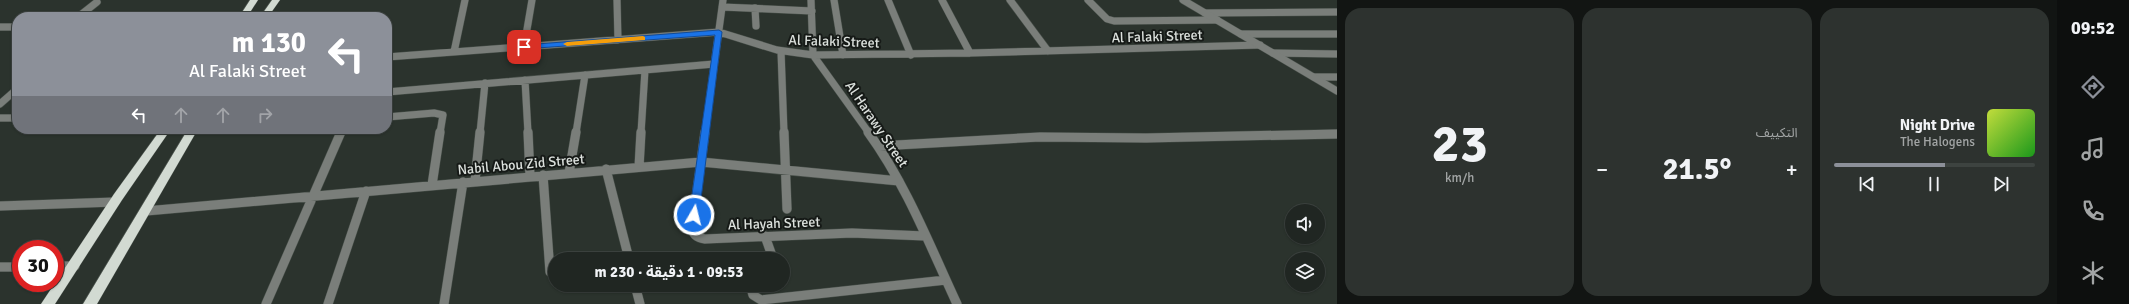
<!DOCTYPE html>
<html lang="ar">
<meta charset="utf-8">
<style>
body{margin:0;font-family:Signika,"Noto Sans Arabic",sans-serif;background:#2d322f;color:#f1f3f6;direction:rtl;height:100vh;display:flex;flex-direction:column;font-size:15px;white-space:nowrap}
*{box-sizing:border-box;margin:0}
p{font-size:13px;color:#a2a5a5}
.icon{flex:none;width:22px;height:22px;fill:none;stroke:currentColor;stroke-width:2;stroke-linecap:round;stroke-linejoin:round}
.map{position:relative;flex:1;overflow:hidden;direction:ltr}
.side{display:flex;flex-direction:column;gap:8px;padding:8px;background:#121513;width:720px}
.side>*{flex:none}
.guide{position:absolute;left:12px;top:12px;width:380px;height:122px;border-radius:16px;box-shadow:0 1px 3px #0004,0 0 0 1px #3d4340;direction:rtl;background:#8c9099;color:#fff;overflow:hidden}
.buttons{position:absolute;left:1285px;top:204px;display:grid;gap:8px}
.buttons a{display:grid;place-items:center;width:40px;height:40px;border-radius:50%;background:#202622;box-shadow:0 1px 3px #0004,0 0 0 1px #3d4340;font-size:20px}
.speed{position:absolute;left:12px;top:240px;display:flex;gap:8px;font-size:20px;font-weight:700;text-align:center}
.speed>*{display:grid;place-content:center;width:52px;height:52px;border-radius:50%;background:#202622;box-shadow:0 1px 3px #0004,0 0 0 1px #3d4340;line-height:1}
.speed .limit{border:6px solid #d22;background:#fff;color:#111}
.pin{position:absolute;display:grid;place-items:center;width:34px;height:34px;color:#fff;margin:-17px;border-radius:8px;box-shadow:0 2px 6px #0006}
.me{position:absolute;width:44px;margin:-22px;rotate:8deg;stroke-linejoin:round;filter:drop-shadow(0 0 3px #0008)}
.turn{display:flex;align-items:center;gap:14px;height:84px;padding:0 20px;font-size:18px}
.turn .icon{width:52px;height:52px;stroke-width:2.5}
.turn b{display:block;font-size:28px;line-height:34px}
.lanes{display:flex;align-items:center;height:38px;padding:0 20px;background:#0003;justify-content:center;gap:20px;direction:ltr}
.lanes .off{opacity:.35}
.big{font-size:30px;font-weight:700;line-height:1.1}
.side .tile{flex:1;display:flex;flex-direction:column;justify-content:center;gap:6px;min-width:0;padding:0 14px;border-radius:16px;background:#2d322f}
.side .dial{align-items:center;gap:0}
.dial b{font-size:52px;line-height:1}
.song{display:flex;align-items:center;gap:12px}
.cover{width:48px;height:48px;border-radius:6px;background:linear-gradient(135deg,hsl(70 70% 55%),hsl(120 70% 35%))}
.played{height:4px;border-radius:2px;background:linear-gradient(90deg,#8c9099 55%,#3d4340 55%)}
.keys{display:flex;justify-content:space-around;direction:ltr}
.heat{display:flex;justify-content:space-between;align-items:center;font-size:22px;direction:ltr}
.side .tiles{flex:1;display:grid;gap:8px;grid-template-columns:repeat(3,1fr)}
.trip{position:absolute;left:548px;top:252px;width:242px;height:40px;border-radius:20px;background:#202622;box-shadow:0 1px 3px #0004,0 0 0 1px #3d4340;font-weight:700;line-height:40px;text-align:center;direction:rtl}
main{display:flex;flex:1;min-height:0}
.tabs{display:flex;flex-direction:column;width:72px;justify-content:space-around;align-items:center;background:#0d0f0e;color:#a2a5a5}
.tabs .icon{width:28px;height:28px}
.tabs .current{color:#8c9099}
.tabs b{font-size:18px;color:#f1f3f6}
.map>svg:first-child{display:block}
</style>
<main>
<nav class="tabs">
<b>09:52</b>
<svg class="icon current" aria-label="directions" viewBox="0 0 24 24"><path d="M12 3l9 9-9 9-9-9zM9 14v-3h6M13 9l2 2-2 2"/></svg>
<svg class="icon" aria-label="music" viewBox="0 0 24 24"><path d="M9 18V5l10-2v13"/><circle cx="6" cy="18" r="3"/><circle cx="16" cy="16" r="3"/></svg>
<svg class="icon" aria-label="phone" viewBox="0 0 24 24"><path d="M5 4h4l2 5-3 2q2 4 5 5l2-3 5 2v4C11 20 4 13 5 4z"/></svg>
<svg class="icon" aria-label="climate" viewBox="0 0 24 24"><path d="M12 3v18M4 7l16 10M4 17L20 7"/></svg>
</nav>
<section class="side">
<div class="tiles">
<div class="tile">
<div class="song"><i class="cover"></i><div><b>Night Drive</b><p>The Halogens</p></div></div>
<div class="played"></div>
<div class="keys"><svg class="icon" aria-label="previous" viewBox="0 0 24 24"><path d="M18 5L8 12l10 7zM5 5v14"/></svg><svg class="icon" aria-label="pause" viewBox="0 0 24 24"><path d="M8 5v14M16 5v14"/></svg><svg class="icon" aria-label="next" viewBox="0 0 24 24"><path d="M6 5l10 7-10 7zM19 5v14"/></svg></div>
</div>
<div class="tile"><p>التكييف</p>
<div class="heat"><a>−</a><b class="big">21.5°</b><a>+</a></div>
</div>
<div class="tile dial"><b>23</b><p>km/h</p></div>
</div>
</section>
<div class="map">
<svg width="1337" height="304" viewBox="0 0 1337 304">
<rect width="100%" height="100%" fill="#2b332d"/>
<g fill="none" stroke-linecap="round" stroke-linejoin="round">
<!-- minor-far1 casing -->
<g stroke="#474f49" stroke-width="8">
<path id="minor-far1" d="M617,0L618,40
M811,0L813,55L869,133
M834,0L843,55
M888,0L911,55
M942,0L970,53
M1010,0L1048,51
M1088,0L1107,19L1114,21L1217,20
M722,7L812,11
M755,8L756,26
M1205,13L1337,12
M78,17L97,2
M0,27H17
M1241,34H1337
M524,47L532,0
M781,51L784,133
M454,52L465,0
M1273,53L1337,54
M387,57L719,32L777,50L813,55L970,53L1260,45
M1314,77H1337
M525,80L528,133
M387,92L714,64
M0,104L17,89
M387,117L434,113L443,115L440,133
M0,118H17
M340,133L342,129
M480,133L485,83
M576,133L585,75
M641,133L645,70
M705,133L723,0"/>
</g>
<!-- minor casing -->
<g stroke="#474f49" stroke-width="10">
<path id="minor" d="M528,132L530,176
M705,132L692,228C693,235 698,238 705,239L852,233L925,236
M784,132L787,209
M868,132C906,184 930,246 957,304
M879,146L1040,137L1146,138L1337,134
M639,167L641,132
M606,169L629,259
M569,173L576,132
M543,175L550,272
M475,181L480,132
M432,185L440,132
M0,206L115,202
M146,211L701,162L899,181
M765,236L771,253L768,259
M55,266H75
M0,267H21
M635,285L640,304
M750,285L753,295L761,300L946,280
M266,304L341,132
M328,304L366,191
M444,304L463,182"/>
</g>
<!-- tertiary casing -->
<g stroke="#474f49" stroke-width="8">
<path id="tertiary" d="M1183,0L1337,91"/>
</g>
<!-- trunk casing -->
<g stroke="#474f49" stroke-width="1">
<path id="trunk" d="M250,0H258L247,17H239Z
M272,0H280L268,17H260Z
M161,129H171L122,200L55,304H41L114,194Z
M188,129H198L97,304H83Z"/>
</g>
<!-- minor-far1 -->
<use href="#minor-far1" stroke="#7a7e7a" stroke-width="7"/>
<!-- minor -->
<use href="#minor" stroke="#7a7e7a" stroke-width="9"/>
<!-- tertiary -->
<use href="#tertiary" stroke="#7a7e7a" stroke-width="7"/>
<!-- trunk -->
<use href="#trunk" fill="#d2dad2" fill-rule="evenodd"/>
</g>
<!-- route -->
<path fill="#1a73e8" stroke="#114b97" d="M719,30L722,32L699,215L694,218L689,215L715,35L524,49L520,47L524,45Z"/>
<!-- slow -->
<path fill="#f59e0b" d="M643,36L645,37V40L567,46L563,44L567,42Z"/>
<g text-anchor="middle" stroke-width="4" stroke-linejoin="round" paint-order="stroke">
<!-- street labels -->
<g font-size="14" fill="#dce1dd" stroke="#161a17">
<text transform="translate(1157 36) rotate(-2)" y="5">Al Falaki Street</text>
<text transform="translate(834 41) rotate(2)" y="5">Al Falaki Street</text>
<text transform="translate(877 124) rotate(56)" y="5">Al Harawy Street</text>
<text transform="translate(521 164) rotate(-5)" y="5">Nabil Abou Zid Street</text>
<text transform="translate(774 223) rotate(-2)" y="5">Al Hayah Street</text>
</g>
</g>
</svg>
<div class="buttons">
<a><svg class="icon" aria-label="sound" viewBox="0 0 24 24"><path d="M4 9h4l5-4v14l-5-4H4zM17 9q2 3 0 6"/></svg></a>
<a><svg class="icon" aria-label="layers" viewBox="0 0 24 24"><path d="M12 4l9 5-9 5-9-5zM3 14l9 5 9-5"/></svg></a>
</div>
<div class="speed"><div class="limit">30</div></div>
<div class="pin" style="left:524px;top:47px;background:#d93025"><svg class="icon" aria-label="arrive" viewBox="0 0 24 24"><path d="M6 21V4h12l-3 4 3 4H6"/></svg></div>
<svg class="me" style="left:694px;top:215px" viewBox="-20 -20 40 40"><circle r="17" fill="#1a73e8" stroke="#fff" stroke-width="3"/><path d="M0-11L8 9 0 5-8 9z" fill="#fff"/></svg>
<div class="trip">09:53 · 1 دقيقة · 230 m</div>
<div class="guide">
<div class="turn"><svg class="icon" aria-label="left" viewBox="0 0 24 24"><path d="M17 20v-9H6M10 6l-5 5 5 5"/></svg><div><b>130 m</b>Al Falaki Street</div></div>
<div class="lanes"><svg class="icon" aria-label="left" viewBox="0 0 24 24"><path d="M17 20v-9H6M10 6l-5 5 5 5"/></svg><svg class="icon off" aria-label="ahead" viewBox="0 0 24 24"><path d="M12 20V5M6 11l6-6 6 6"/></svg><svg class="icon off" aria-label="ahead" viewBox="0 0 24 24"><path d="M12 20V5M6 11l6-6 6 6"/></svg><svg class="icon off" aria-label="right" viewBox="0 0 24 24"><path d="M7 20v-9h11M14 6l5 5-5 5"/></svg></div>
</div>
</div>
</main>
